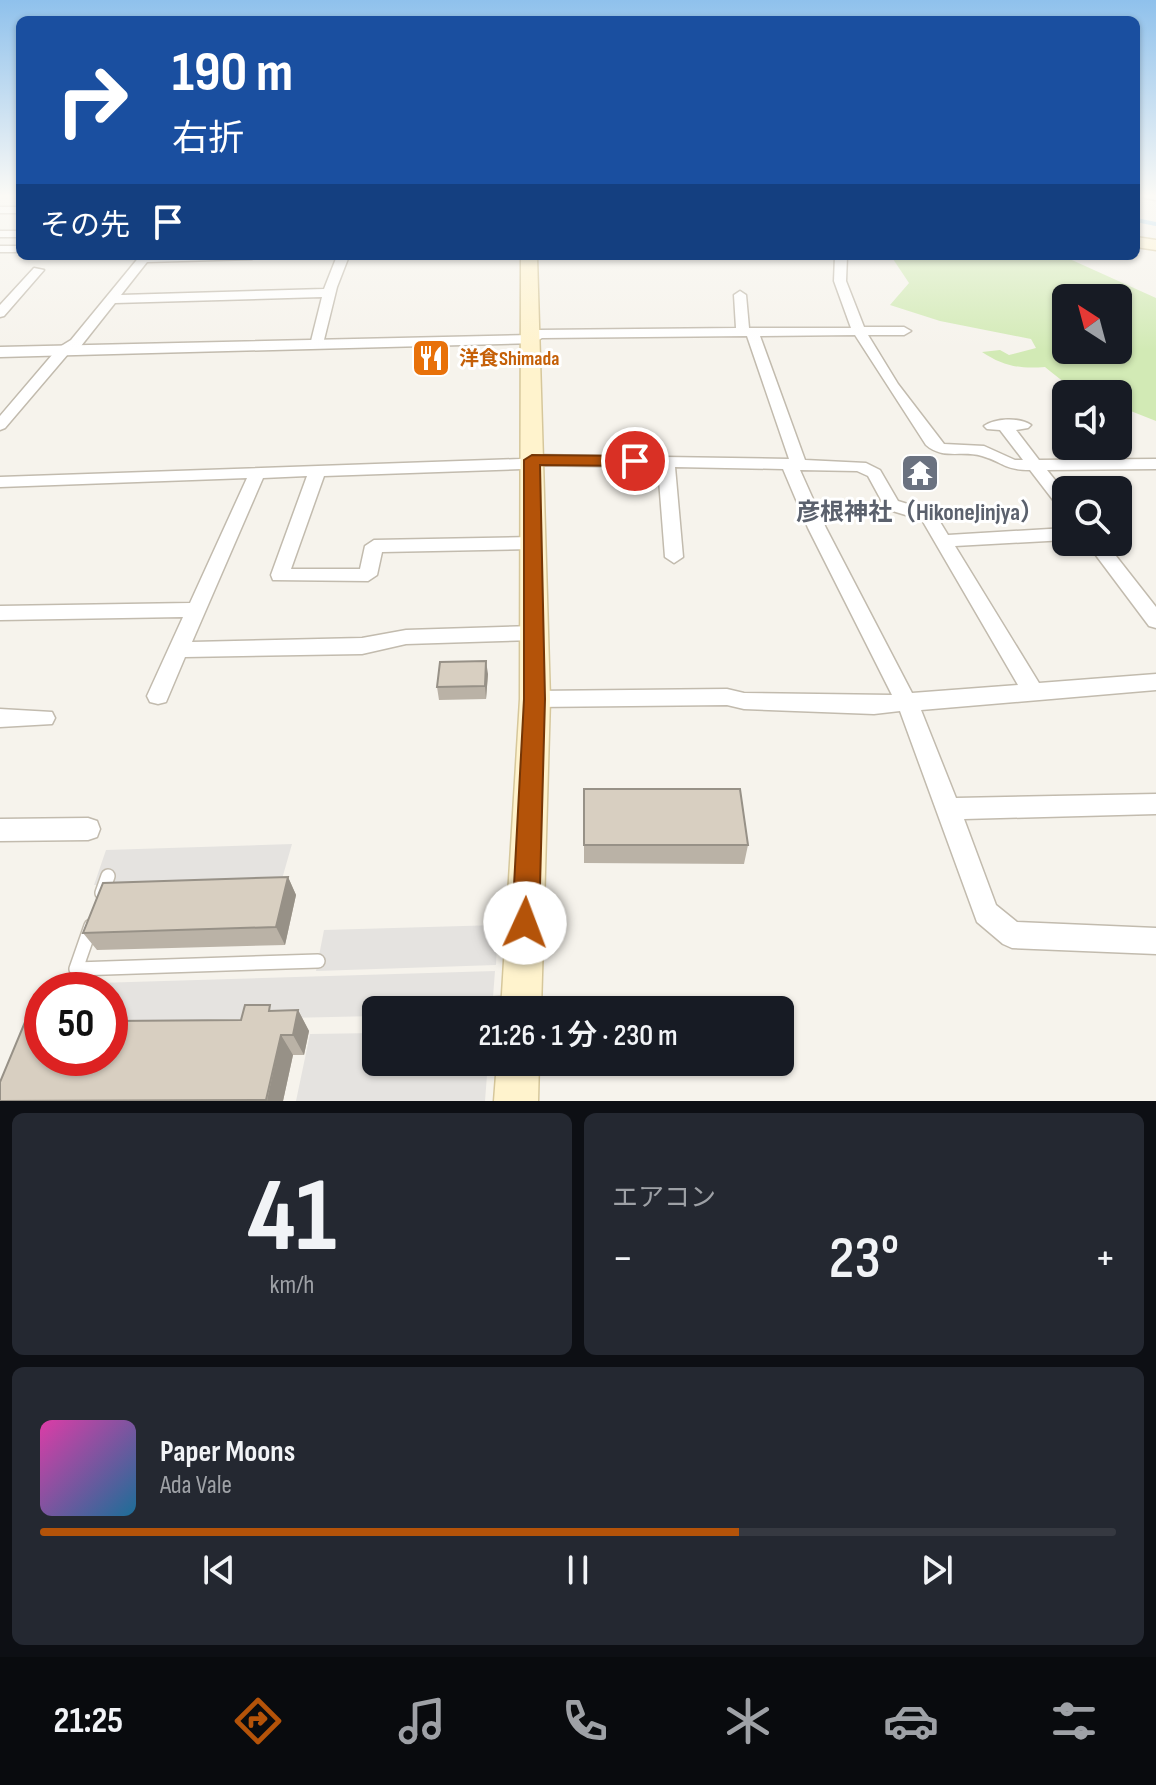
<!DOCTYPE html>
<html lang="ja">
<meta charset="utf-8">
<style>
body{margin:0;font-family:"Sofia Sans Condensed","Noto Sans JP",sans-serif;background:#242831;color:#f1f3f6;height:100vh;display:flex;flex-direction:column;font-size:30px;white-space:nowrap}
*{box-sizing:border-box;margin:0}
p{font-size:26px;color:#9ea1a6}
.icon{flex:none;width:44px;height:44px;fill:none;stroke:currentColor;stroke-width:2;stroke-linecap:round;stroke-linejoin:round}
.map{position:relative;height:1101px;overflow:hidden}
.drawer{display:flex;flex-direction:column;gap:12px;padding:12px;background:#0d0f14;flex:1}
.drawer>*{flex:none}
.guide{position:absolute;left:16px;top:16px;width:1124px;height:244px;border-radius:12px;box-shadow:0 2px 6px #0004;background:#1a4fa0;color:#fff;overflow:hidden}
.needle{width:52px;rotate:324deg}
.buttons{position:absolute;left:1052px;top:284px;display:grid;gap:16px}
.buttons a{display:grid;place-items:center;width:80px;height:80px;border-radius:12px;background:#171b24;box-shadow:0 2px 6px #0004;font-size:40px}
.speed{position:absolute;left:24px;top:972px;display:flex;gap:16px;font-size:40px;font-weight:700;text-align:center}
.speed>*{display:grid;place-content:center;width:104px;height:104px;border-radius:50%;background:#171b24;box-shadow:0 2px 6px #0004;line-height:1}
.speed .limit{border:12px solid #d22;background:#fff;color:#111}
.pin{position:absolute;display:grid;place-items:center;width:68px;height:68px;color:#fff;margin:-34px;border:4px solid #fff;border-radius:50%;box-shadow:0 2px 8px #0007}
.me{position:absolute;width:88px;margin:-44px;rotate:2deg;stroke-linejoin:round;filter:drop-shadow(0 0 6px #0008)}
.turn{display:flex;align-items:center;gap:28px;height:168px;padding:0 24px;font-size:36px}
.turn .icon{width:104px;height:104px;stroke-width:2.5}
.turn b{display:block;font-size:56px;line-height:68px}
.then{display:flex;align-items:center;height:76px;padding:0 24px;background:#0003;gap:16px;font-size:30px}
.big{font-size:60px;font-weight:600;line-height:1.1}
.drawer .card{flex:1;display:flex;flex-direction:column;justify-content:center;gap:12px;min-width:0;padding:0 28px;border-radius:12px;background:#242831}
.drawer .dial{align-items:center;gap:0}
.dial b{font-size:104px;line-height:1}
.song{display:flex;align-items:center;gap:24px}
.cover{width:96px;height:96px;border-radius:12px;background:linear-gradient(135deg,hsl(320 70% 55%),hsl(200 70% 35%))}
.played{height:8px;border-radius:4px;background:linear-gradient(90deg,#b45309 65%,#363941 65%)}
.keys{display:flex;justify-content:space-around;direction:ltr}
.heat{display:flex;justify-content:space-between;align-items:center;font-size:44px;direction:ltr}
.drawer .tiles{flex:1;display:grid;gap:12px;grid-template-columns:1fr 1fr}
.card:last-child{grid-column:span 2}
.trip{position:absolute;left:362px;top:996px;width:432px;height:80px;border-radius:12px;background:#171b24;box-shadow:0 2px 6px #0004;font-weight:600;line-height:80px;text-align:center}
.tab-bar{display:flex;height:128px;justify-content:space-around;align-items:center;background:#090b0e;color:#9ea1a6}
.tab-bar .icon{width:56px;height:56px}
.tab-bar .active{color:#b45309}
.tab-bar b{font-size:36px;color:#f1f3f6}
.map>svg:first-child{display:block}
</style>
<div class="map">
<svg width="1156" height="1101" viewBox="0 0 1156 1101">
<rect width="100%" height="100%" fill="#f6f3ec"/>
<!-- green -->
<path fill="#d2eab5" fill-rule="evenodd" d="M891,256H1063L1156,298V421L1118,406V394C1081,394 1074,391 1045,367C1019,369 1003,366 982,352L1000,350L1009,355L1036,348L1031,339L940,321L890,305L909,283ZM1066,298H1118V350H1066Z"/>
<!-- parking -->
<path fill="#e5e3e0" d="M292,844L282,879L94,885L106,850Z
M498,925L496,965L316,971L324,930Z
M495,971L492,1010H376V1016L110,1022V990H62L64,984Z
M376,1033V1062H488L485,1101H296L310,1034Z"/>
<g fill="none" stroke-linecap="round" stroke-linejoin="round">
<!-- stream -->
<path stroke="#a9d4f2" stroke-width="4" d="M1136,220L1156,224"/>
<!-- service casing -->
<g stroke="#c2bbae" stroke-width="16">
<path id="service" d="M102,893L108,876
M91,926L76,969L318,961
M492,1004L513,1003"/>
</g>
<!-- minor casing -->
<g stroke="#c2bbae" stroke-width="3">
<path id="minor" d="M1144,196H1156V200L1145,198Z
M0,207H20V213H0Z
M0,231H20V237H0Z
M0,246H20V252H0Z
M140,256H258L252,259L147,262L121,295L324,289L337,256H349L337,287L322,348H312L310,345L322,297L115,303L81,346L68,354L5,428L0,430V416L58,348L71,340Z
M835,256H847L846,281L864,327H904L911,331L904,335H868L898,384L944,444L984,446L1015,460H1023L1000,430L987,429L984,426C995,418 1020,417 1031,425L1028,428L1016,430L1039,460L1156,459V469L1047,470L1066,494V510L1060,509L1030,470C1004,470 1003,462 982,456C962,450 943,460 926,445L855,335L760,336L805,460L866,463L880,470L898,501L934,512L948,535L1066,528V540L955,546L1039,683L1156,674V690L921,710L956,798L1156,794V814L964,819L996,905L1017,922L1156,928V954L1012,948L1003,944L977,922L900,711L874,714L744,709L727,705L535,707L527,705L524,699L527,693L535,691L727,689L744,693L892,695L808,528L783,469L675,467L683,557L674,563L665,557L658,467L534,465L522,469L324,476L291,569H360L365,546L374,540L532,537L541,543L532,549L382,552L377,575L368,581L273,580L271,575L307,476L263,478L192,642L362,638L406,630L535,626L542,628L545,633L542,638L535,640L406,644L362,654L185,657L166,702L158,704L150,702L147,696L183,617L0,620V606L190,603L247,478L0,487V477L520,459L532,455L789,459L747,336L542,338L531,344L524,340L539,330L736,328L734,295L740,291L746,295L749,328H851L834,281ZM800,470L857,471L868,476L886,509L922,520L1018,685L912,693L826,528Z
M34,268L44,270L4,316L0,317V305Z
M1086,542H1105L1156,607V628L1149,626Z
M0,709L52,712L55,718L52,724L0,727Z
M88,818L97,821L100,829L97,837L88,840L0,841V819Z"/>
</g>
<!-- tertiary casing -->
<g stroke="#c2bbae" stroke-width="3">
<path id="tertiary" d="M531,335L539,340L537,343L0,357V347Z"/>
</g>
<!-- secondary casing -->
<g stroke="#d6c79b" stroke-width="3">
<path id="secondary" d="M1136,237L1156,240V250L1136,247Z
M521,256H537L550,699L541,1010H501L520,699Z
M497,1062H539L538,1101H494Z"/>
</g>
<!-- service -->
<use href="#service" stroke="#fff" stroke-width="13"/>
<!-- minor -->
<use href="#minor" fill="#fff" fill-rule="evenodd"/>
<!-- tertiary -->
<use href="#tertiary" fill="#fff" fill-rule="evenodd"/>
<!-- secondary -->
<use href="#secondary" fill="#fff3cd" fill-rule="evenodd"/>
</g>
<!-- wall -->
<path fill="#bab2a6" d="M488,674L486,699L439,700L437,687Z
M584,789L748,845L744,864L584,863Z
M288,877L296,895L285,945L97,950L83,933Z
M273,1010H298L309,1031L304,1055H293L283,1101H0L42,1058L241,1020Z"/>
<!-- shaded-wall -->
<path fill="#979187" d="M486,661L488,674L486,699L485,686Z
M288,877L296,895L285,945L276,927Z
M298,1010L309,1031L304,1055L293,1035Z
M281,1035L293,1055L283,1101H267Z"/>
<!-- building -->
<path fill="#d8cfc1" stroke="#979187" stroke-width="2" d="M486,661L485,686L437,687L440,662Z
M584,789H740L748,845H584Z
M288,877L276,927L83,933L103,883Z
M245,1005H270L269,1011L298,1010L293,1035H281L266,1100L0,1101V1082L25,1022H33L39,1010H42V1058H110V1021L241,1020Z"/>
<!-- sky -->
<linearGradient id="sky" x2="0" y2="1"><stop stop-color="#8fc1ec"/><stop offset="0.56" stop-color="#fbfaf6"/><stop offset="1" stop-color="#fbfaf6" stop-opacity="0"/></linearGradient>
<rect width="1156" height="350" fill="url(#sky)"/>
<!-- route -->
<path fill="#b45309" stroke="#753606" stroke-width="2" d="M532,455L635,456L643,461L635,466L540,465L545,699L539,923L535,932L525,936L516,932L512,923L524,699V460Z"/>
<!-- icons -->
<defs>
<g id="restaurant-square" transform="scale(2)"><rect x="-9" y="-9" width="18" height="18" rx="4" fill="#e8710a" stroke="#fff"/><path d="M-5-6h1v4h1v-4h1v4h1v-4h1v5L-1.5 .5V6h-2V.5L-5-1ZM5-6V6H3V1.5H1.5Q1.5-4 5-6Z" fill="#fff"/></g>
<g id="temple-square" transform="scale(2)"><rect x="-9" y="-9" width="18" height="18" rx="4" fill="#6b7280" stroke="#fff"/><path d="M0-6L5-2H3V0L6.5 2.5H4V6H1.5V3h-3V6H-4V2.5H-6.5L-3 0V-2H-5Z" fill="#fff"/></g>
</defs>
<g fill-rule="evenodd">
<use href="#restaurant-square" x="431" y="358"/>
<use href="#temple-square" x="920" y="473"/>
</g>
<g text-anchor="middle" stroke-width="6" stroke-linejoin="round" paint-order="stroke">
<!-- far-food labels -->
<g font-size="20" font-weight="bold" fill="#c56008" stroke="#fff" text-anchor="start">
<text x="459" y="365">洋食Shimada</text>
</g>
<!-- worship labels -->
<g font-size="24" font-weight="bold" fill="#5b616d" stroke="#fff">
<text x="920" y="520">彦根神社（HikoneJinjya）</text>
</g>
</g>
</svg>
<div class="buttons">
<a><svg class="needle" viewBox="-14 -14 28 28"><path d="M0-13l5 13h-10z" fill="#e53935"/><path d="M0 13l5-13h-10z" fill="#9ea1a6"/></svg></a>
<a><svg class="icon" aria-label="sound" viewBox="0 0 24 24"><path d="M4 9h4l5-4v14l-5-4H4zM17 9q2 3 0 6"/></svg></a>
<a><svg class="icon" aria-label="search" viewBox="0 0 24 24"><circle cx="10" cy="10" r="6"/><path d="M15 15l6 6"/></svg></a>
</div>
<div class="speed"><div class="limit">50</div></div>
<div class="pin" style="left:635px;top:461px;background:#d93025"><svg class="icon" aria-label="arrive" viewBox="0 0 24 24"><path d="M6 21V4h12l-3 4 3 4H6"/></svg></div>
<svg class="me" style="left:525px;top:923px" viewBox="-20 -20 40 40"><circle r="19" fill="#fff"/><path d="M0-13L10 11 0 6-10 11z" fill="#b45309"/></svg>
<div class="trip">21:26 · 1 分 · 230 m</div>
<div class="guide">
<div class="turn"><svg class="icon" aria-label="right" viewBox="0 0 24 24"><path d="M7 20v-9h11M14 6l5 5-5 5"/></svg><div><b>190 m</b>右折</div></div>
<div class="then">その先<svg class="icon" aria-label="arrive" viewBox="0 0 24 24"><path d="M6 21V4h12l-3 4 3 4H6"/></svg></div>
</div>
</div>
<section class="drawer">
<div class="tiles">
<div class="card dial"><b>41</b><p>km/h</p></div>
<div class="card"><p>エアコン</p>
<div class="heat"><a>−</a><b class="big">23°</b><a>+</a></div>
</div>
<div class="card">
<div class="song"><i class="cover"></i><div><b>Paper Moons</b><p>Ada Vale</p></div></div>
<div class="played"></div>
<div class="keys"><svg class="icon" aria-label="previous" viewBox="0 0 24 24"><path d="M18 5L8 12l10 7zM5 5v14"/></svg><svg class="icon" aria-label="pause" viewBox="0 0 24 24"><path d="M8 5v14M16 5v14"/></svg><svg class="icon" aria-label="next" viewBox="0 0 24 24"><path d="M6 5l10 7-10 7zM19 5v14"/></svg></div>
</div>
</div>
</section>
<nav class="tab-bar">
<b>21:25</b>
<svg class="icon active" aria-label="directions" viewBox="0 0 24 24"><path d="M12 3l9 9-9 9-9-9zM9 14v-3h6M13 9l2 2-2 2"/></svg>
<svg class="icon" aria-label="music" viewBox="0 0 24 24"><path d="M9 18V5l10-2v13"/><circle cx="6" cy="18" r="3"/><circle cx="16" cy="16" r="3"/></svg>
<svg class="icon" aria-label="phone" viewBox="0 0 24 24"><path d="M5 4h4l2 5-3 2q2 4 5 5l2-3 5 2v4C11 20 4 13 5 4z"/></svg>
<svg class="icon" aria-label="climate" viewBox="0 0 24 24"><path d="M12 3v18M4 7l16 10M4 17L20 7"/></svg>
<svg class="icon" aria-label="car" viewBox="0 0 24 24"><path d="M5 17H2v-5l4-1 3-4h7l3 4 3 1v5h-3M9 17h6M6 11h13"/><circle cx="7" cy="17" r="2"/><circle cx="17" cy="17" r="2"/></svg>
<svg class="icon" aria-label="filters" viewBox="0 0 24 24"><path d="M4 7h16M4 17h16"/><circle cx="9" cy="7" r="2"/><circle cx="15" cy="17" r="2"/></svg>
</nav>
